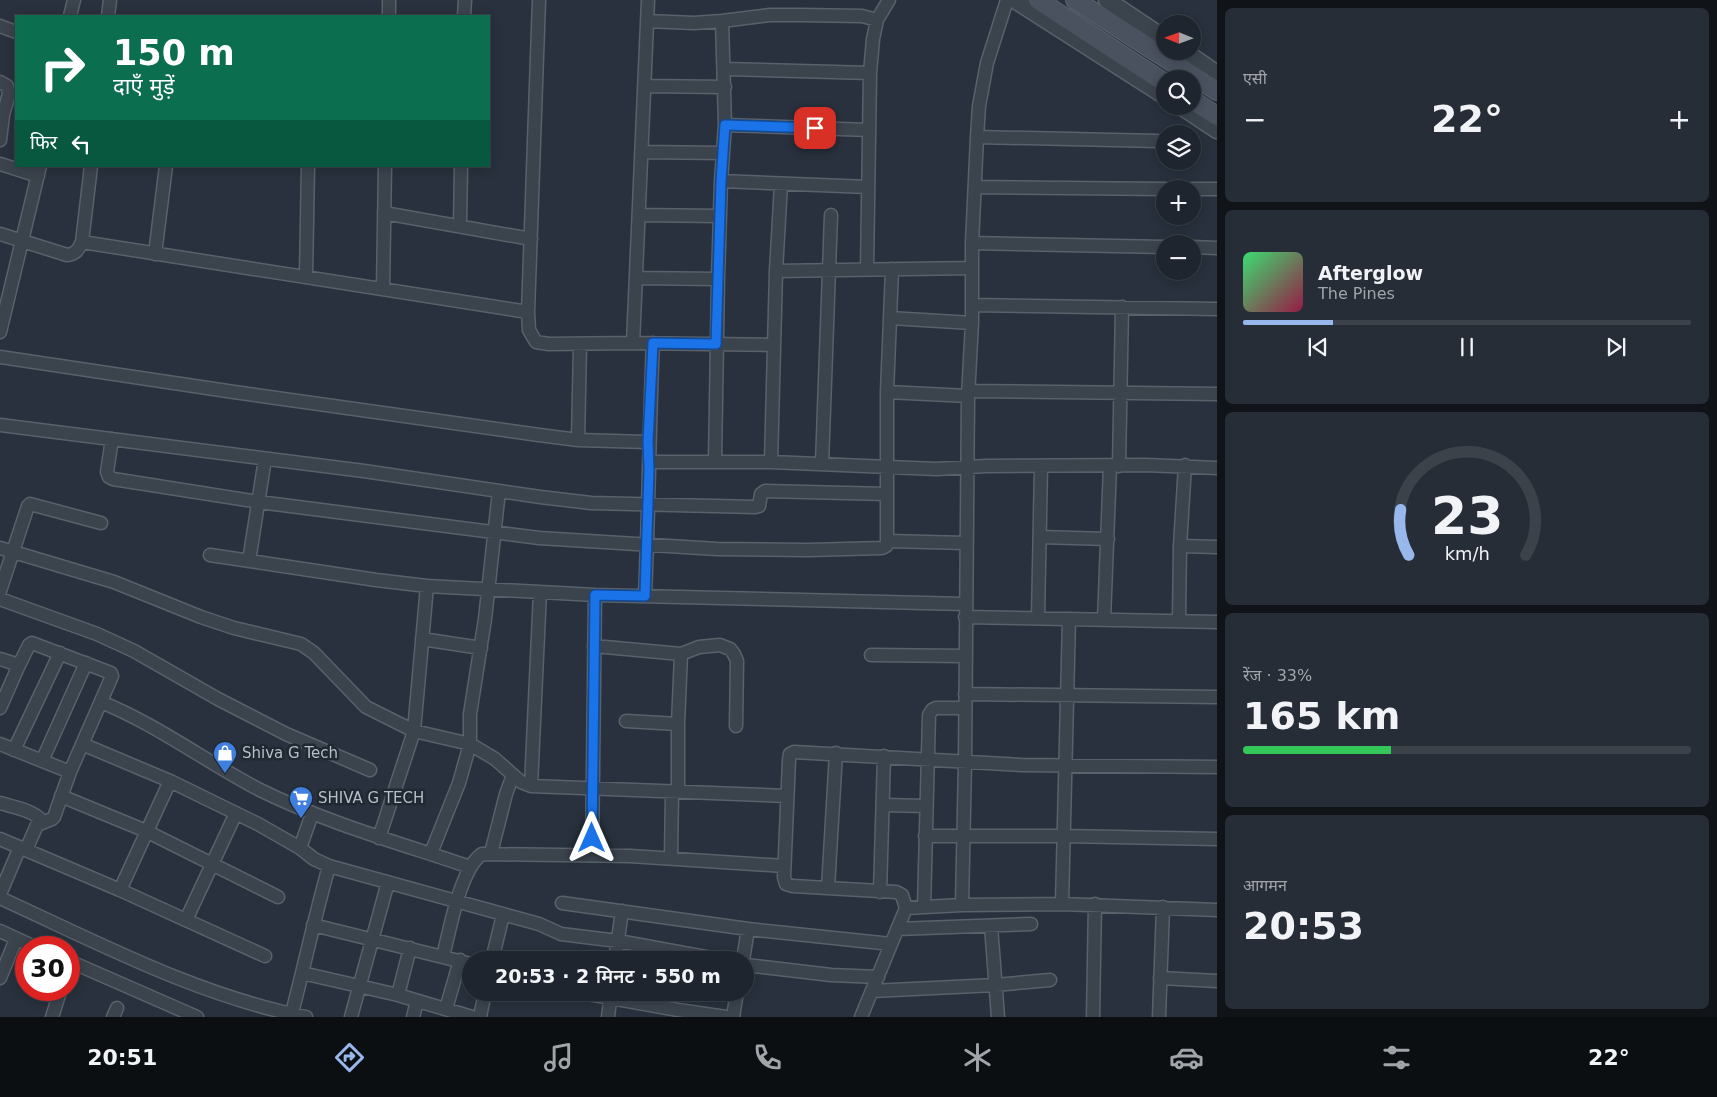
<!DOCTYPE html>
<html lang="hi">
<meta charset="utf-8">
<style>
body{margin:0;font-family:"DejaVu Sans","Noto Sans Devanagari",sans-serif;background:#262d36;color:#f1f3f6;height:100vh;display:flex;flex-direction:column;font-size:19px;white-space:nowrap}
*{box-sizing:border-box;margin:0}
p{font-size:16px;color:#a1a5aa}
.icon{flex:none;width:28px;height:28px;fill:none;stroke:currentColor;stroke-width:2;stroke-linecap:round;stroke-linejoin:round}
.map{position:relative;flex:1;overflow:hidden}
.drawer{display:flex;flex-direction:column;gap:8px;padding:8px;background:#101419;width:500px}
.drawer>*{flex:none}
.top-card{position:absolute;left:15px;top:15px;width:475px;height:152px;border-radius:0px;box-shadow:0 2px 12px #0003,0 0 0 1px #3c424a;background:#0b6e4f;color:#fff;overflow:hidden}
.needle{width:32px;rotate:271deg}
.controls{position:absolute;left:1156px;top:15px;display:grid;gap:10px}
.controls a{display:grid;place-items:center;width:45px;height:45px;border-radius:50%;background:#1e252e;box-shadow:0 2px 12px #0003,0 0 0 1px #3c424a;font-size:25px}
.speed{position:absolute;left:15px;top:936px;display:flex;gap:10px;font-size:25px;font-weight:700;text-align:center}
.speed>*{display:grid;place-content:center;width:65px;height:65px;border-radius:50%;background:#1e252e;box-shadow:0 2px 12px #0003,0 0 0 1px #3c424a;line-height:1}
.speed .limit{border:8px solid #d22;background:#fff;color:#111}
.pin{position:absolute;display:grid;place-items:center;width:42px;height:42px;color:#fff;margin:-21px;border-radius:10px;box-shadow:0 2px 8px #0006}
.me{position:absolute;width:55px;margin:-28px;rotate:0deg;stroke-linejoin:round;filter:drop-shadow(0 0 4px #0008)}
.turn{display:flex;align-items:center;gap:18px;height:105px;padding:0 15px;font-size:22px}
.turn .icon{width:65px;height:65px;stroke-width:2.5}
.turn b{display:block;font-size:35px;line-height:42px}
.then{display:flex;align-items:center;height:48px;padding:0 15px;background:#0003;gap:10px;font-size:19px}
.big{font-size:38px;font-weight:600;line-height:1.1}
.drawer .tile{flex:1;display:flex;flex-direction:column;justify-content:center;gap:8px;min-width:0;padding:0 18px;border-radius:8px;background:#262d36}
.drawer .dial{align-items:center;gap:0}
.dial svg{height:130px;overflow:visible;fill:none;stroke:#3c424a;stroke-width:7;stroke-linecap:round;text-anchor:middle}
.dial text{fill:#f1f3f6;stroke:none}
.song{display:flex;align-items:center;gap:15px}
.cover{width:60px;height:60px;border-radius:8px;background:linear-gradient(135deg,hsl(140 70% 55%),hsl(340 70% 35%))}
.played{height:5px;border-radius:2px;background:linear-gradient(90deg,#98b8ed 20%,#3c424a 20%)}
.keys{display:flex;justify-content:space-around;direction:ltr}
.heat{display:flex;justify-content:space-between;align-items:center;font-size:28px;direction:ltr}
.charge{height:8px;border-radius:4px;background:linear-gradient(90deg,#34c759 33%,#3c424a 0)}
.trip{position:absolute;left:462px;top:951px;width:292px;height:50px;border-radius:25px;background:#1e252e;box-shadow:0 2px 12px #0003,0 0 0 1px #3c424a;font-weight:600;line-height:50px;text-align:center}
.tab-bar{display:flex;height:80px;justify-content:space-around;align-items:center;background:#0c0f12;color:#a1a5aa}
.tab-bar .icon{width:35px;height:35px}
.tab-bar .selected{color:#98b8ed}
.tab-bar b{font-size:22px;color:#f1f3f6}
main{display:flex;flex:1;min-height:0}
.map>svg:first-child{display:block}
</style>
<main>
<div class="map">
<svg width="1217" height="1017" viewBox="0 0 1217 1017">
<rect width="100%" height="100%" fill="#28313d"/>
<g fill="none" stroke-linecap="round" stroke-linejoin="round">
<!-- minor casing -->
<g stroke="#59616b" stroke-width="15">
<path id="minor" d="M539,0L528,312L529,330L536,342L549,344L633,343L774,345
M70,16L74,0
M108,16L110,0
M389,16V0
M464,16L465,0
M647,21L694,23L722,21L770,15H800L862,16L877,20
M0,26L16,32
M725,69L870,73
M0,82L7,86L9,94L3,115L0,140
M644,86L725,87
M725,125L869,130
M977,137L1158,141
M641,152L723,153
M0,164L38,176
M721,181L868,187
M975,187L1166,189
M1192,189H1217
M384,213L531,239
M639,215L720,216
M460,226L461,166
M0,234L67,255C76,254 78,250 82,242L528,312
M82,242L91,166
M972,243L1165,247
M1192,247L1217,248
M155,254L166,166
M867,269L870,73L873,39L877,20L889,0
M776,271L972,268
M306,277L308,166
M636,278L718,279
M383,289L385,166
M972,305L1217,309
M890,318L972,323
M0,332L40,166
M633,343L648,0
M0,357L234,392L539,435L578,440L648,442
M969,391L1217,394
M887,392L968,396
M0,425L364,471L540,497L591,503L755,507L759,506L761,494L765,491L887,494
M112,439L107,472L109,477L113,479L259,502L539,538L717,549L809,550L882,548L886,546L887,541V392L892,269
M578,440L580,345
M715,461L718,279L721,181L725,125L722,21
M649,462H771L936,469L986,466L1146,465L1217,468
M771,462L776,271L781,184
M822,464L831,215
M1119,466L1122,307
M1040,537L1108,539
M887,541L966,543
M1180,546L1217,547
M0,548L114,582L201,617L234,628L301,644L314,653L366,707L414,731L470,744L495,759L521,782L531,786L787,796
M210,555L376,580L427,586L595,595L965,604
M249,561L265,459
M0,591L28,506L30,504L101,523
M645,595C649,511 649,427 653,343
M0,599L97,634L134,651L218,699L286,734L370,770
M965,617L1217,622
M1038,618L1041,466
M1104,620L1110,466
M1179,620L1180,546L1185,465
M422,639L481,648
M594,646L681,654L699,647L720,645L730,649L734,654L737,661L736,726
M871,655L965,656
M0,659L19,665
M965,694L1217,697
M101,702C158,725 206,762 260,790C327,823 399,843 470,867
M0,708L19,665L29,645L32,643L111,673L112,676L70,772L54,817L52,819L37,825L26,850
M626,721L678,724
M0,744L70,772
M82,744L170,781L258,824L300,848L314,859L329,866L539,924L561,934L618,941L722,960
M14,750L60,653
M42,761L86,663
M1217,767L1022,765L794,752L790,754L789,760L784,877L786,884L793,886L896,892L902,895L906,908L962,905L1062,904L1217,910
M531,786L540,592
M678,791V724L681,654
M61,796L146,831L278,897
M0,803C13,807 34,810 43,822
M883,805L926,806
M925,836H1063L1217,839
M379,838L414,731L427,586
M0,839L120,890L265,956
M300,848L312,814
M431,853L459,783L470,744V714L485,619L499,491
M491,853L506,794L513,775
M592,855L595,595
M671,858L672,791
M828,888L836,753
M120,890L170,781
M880,892L884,756
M0,894L20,847
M0,898C99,943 198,996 306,1017
M562,903L748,929L891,944
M1062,904L1069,619
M962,905L965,762L968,396L972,323V243L977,137L979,106L987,63L1007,0
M924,907L929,715L932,710L936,708H965
M186,920L236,813
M313,925L471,964
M991,926L998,1017
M897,929L1031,924
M0,931L37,948
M443,956C450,930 460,869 482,854L630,856L784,866
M492,960L503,915
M615,960L622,911
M743,960L748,929
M69,961L197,1017
M746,965L831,975L878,977
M302,973L398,995L472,1017
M0,978L16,939
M1160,978L1217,981
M872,991L995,985L1050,980
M577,992L678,1010L726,1017
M398,995L410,948
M446,1009L460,960
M52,1017L60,992
M113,1017L117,1008
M291,1017C304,967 315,916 329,866
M351,1017L388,882
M413,1017L417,1001
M480,1017L485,992
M608,1017L611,992
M733,1017L737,992
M861,1017L906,908
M1093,1017L1095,904
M1159,1017L1163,907"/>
</g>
<!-- tertiary casing -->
<g stroke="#59616b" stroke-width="19">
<path id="tertiary" d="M1015,0L1165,96
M1107,0L1165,39
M1184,51L1217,74
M1181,106L1217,130"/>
</g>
<!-- secondary casing -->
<g stroke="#59616b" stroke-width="20">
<path id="secondary" d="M1038,0L1165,83
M1075,0L1217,91
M1192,100L1217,116"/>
</g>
<!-- minor -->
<use href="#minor" stroke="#3b434d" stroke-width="12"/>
<!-- tertiary -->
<use href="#tertiary" stroke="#3b434d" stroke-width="16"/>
<!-- secondary -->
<use href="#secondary" stroke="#4a5260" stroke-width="18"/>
</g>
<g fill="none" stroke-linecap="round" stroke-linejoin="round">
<!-- route casing -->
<g stroke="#114b97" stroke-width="12">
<path id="route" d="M592,838L595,595L645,596L649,470L648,442L653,343L716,344L721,181L725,125L815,128"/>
</g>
<!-- route -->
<use href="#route" stroke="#1a73e8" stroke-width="9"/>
</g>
<!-- icons -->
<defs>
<g id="shop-pin" transform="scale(1.25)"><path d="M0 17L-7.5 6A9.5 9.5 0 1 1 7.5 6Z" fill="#3f7fe0" stroke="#202832"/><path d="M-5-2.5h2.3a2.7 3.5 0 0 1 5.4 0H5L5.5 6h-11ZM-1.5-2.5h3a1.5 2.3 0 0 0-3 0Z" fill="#fff"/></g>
<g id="supermarket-pin" transform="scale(1.25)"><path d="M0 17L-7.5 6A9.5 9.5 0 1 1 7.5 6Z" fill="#3f7fe0" stroke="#202832"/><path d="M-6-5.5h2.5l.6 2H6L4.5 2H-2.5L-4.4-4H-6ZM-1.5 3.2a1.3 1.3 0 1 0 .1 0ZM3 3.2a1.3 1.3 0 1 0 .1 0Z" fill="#fff"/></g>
</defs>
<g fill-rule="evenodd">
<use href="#shop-pin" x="225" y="753"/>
<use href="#supermarket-pin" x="301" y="798"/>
</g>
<g text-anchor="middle" stroke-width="5" stroke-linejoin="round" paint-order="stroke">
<!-- poi labels -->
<g font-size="15" fill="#b8bec8" stroke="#202832" text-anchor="start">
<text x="242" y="758">Shiva G Tech</text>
<text x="318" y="803">SHIVA G TECH</text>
</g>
</g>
</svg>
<div class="controls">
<a><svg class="needle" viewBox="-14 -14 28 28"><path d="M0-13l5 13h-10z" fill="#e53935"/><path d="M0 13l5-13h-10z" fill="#a1a5aa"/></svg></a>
<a><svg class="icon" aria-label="search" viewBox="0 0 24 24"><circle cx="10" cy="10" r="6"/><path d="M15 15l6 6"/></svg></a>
<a><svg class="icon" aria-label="layers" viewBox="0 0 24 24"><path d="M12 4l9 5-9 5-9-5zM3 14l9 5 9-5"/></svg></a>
<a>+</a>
<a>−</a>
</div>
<div class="speed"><div class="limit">30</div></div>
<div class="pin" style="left:815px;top:128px;background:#d93025"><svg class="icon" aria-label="arrive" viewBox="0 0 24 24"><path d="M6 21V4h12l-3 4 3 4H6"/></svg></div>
<svg class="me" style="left:592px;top:838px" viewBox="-20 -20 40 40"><path d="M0-17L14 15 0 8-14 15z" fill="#1a73e8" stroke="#fff" stroke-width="4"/></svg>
<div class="trip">20:53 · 2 मिनट · 550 m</div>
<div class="top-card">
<div class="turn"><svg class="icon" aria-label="right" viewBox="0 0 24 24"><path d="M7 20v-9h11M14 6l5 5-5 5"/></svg><div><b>150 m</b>दाएँ मुड़ें</div></div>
<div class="then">फिर<svg class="icon" aria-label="left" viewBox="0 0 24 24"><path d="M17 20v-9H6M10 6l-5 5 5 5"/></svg></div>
</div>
</div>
<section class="drawer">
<div class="tile"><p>एसी</p>
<div class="heat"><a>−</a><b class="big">22°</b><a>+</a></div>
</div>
<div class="tile">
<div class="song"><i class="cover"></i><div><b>Afterglow</b><p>The Pines</p></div></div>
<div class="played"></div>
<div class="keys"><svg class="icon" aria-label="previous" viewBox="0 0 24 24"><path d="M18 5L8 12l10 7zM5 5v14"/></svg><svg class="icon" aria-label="pause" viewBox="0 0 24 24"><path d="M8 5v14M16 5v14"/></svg><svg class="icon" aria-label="next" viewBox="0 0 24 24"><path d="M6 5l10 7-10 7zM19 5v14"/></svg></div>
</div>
<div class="tile dial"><svg viewBox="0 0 100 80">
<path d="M14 69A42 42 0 1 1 86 69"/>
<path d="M14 69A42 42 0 0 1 9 41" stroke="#98b8ed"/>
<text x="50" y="56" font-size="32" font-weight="700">23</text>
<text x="50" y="72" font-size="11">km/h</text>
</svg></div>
<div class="tile"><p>रेंज · 33%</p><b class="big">165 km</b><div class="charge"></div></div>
<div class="tile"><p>आगमन</p><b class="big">20:53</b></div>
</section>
</main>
<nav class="tab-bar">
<b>20:51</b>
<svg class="icon selected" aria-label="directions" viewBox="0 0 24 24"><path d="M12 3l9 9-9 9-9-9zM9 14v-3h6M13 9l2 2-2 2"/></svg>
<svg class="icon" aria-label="music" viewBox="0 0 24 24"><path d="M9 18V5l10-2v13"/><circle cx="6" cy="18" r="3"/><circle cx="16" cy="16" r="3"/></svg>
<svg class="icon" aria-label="phone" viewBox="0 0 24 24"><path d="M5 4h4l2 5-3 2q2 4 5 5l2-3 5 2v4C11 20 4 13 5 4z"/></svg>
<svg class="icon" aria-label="climate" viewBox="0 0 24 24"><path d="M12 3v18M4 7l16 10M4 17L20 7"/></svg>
<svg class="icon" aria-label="car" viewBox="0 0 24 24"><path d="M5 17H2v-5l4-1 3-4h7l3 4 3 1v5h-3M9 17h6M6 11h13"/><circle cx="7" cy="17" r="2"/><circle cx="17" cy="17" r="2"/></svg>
<svg class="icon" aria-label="filters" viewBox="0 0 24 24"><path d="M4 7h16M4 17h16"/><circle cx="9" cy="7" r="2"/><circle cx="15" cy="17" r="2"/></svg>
<b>22°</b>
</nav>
